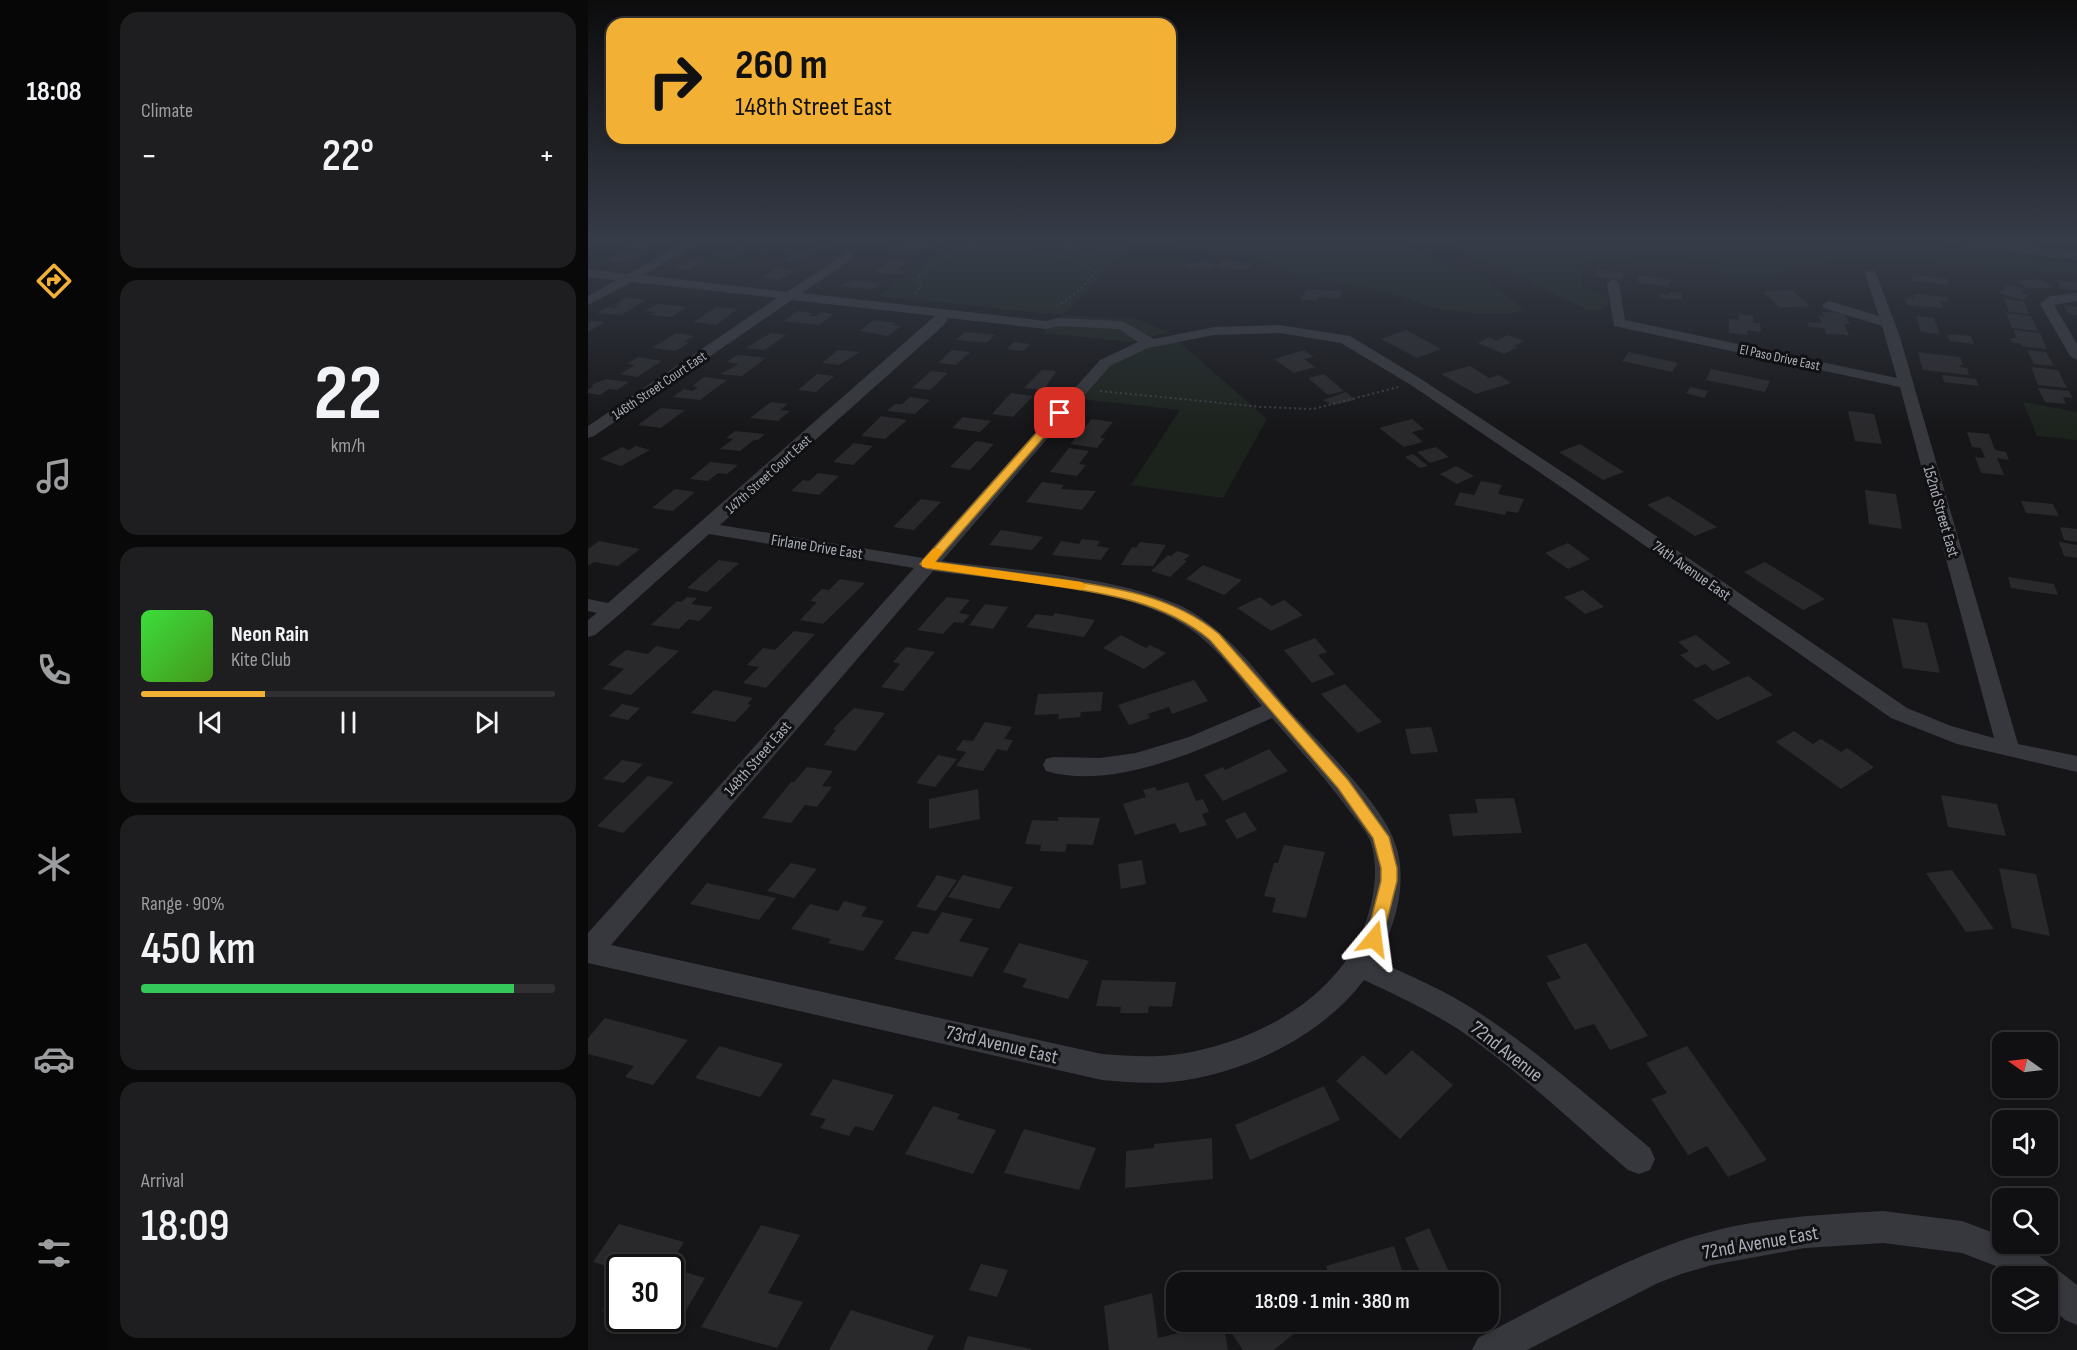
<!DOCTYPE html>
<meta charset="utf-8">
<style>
body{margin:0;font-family:"Sofia Sans Condensed",sans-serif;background:#1e1e20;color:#f1f3f6;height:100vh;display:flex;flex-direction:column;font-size:22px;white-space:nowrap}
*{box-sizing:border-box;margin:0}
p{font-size:20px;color:#9c9d9f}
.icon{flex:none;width:33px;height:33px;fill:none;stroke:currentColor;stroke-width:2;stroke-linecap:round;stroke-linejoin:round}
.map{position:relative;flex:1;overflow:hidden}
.sheet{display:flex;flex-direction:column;gap:12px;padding:12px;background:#09090a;width:480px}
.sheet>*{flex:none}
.guide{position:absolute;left:18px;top:18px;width:570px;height:126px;border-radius:18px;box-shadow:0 3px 9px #0003,0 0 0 2px #303032;background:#f2b134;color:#111;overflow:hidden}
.needle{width:39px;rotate:284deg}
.fabs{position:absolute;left:1404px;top:1032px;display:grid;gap:12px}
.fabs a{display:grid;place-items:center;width:66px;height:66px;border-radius:12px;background:#101012;box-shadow:0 3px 9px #0003,0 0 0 2px #303032;font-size:30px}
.speed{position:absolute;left:18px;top:1254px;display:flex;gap:12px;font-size:30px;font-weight:700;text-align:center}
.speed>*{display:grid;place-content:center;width:78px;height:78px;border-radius:50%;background:#101012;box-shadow:0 3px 9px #0003,0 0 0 2px #303032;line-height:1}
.speed .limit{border:3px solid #111;border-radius:9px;background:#fff;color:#111}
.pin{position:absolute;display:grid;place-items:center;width:51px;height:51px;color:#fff;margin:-26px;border-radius:12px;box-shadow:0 3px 9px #0006}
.me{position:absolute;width:66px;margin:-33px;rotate:16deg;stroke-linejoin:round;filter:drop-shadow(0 0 4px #0008)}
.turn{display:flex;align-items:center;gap:21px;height:126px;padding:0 30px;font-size:27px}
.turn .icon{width:78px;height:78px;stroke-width:2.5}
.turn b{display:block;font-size:42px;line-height:51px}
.big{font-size:45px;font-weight:600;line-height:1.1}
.sheet .tile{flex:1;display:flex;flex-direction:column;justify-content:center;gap:9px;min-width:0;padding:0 21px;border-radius:18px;background:#1e1e20}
.sheet .dial{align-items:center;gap:0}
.dial b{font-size:78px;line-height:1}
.song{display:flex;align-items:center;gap:18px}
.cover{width:72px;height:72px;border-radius:9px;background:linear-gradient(135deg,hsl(120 70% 55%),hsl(100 70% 35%))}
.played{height:6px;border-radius:3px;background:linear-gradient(90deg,#f2b134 30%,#303032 30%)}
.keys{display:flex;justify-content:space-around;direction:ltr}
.heat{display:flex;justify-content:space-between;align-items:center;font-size:33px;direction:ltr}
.charge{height:9px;border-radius:4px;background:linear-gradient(90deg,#34c759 90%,#303032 0)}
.trip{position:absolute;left:578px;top:1272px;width:333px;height:60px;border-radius:18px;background:#101012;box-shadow:0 3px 9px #0003,0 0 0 2px #303032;font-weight:600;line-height:60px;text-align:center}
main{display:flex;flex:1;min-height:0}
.tabs{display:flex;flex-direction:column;width:108px;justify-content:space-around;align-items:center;background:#060607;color:#9c9d9f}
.tabs .icon{width:42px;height:42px}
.tabs .active{color:#f2b134}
.tabs b{font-size:27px;color:#f1f3f6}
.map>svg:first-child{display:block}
</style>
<main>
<nav class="tabs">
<b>18:08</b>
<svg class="icon active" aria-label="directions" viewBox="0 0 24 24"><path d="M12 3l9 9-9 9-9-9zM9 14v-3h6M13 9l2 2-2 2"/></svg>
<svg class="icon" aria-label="music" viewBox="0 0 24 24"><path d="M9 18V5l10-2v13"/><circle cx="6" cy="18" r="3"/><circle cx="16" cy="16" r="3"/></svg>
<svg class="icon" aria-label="phone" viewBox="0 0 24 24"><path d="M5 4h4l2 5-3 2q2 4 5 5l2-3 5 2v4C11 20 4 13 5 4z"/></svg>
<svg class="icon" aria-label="climate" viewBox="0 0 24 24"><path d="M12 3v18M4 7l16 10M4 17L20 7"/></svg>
<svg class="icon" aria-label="car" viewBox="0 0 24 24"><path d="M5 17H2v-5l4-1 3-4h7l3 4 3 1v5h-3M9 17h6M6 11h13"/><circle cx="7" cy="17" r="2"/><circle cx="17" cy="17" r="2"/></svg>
<svg class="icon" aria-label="filters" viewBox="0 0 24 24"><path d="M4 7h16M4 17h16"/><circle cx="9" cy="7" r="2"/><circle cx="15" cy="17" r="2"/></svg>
</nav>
<section class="sheet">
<div class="tile"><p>Climate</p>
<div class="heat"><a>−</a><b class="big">22°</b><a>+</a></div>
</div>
<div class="tile dial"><b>22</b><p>km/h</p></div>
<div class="tile">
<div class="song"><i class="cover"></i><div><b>Neon Rain</b><p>Kite Club</p></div></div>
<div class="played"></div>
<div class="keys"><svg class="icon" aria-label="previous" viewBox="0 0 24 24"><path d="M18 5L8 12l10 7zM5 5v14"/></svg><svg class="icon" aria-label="pause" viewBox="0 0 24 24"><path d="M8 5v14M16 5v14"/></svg><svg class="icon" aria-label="next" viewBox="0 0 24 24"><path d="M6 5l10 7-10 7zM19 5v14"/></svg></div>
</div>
<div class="tile"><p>Range · 90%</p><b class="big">450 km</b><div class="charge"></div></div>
<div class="tile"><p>Arrival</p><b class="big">18:09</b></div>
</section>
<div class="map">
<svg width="1489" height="1350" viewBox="0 0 1489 1350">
<rect width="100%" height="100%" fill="#161618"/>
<!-- green -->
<path fill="#1c231d" d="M361,243H497L542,247L547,243H812L895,277L936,310L922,314L883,313L842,307L812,296L766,285L709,277L660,254L573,246L542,247L475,315L546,318L581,332L542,342L456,333L474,315L291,296Z
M860,243H1319L1489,263V275L1287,258L1210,267L1177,277L1147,280L1131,278L1133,259C1081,255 1046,251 994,265V286L1019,297L1021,303L1014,310L998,309Z
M590,341L679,419L635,498L543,485L592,410L492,399L522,365L549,350Z
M1435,402L1489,412V440L1449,436Z"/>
<!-- building -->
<path fill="#29292c" d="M48,243H65L53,249L39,247Z
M229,243H255L256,244L232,248Z
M320,243H339L343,247L312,253H306L301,247Z
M146,247L159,248L143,257L123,255L132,250H139Z
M212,249L226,251L209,262L194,261Z
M37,252L57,254L34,263L20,261Z
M103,259L117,261L100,270L87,268Z
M305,260L321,261L309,270L319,271L313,275L285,273Z
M633,260L665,263L660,270L628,268Z
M626,261V268L597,269L598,262Z
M187,268L210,271L189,280L174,278Z
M1009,270L1036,273L1033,280L1005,276Z
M1052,275L1083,280L1080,286L1048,283Z
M1324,275L1358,278L1361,285L1325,281Z
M1452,279L1464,287L1440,289L1428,281Z
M263,280L294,283L284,290L254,286Z
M1468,280L1489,282V290L1474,289Z
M1419,285L1437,289L1433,293L1440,295L1436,300L1411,293Z
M719,289L739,291H755L750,299L731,297L729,301L712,299Z
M1204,290L1222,306L1192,308L1175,292Z
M1081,292L1094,293V300L1071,298L1072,294L1081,295Z
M1326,294L1360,297L1361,302L1352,301L1355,308L1319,305L1317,298L1327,299Z
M37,298L58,300L33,315L9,313L19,307L27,308L32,305H26Z
M1416,299L1436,301L1441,314L1421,312Z
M69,304L99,307L83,317L62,315L67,312L57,311Z
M1476,305L1489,307V315L1480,314Z
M129,307L149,309L128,325L105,322Z
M210,311L225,313L221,316H228L233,312L246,314L231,325L196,321Z
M1234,312L1256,313L1262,324H1256L1261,335L1238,334L1236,328L1221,327L1219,322L1234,323L1230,316H1236Z
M1418,313L1443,316L1450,331L1424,328Z
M1150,314L1165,316L1166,323H1172L1173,332L1159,330L1160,335L1141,333V319L1151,320Z
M1328,316L1346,318L1352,334L1333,332Z
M285,320L308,323L304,325L313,326L300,336L272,331Z
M3,321L17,322L0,332V323Z
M818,330L853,349L829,358L793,339Z
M1425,330L1452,333L1459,349L1433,346L1432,343H1425L1422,338H1429Z
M377,332L407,335L398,343L368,340Z
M88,333L106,336L95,342L101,343L87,351L64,348Z
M183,333L198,335L177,350L158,348Z
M1359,334L1383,336L1386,344L1362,341Z
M920,335L936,341L926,346L930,347L916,354L890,343L901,337L908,341Z
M426,342L442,344L435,351L419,349Z
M250,350L272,352L251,365L234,363Z
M364,350L382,352L368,365L350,363Z
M716,350L726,357L716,359L727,367L706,373L686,359Z
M1439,350L1458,352L1466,366L1446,364Z
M1041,352L1090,363L1084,372L1034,361Z
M1330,352L1372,357L1375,365H1371L1372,367L1379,368L1381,375L1335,370Z
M149,355L178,358L154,376L132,374L151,364L139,362Z
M50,357L74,361L49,377L32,374L47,365L39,364Z
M882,366L901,378L911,375L923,383L888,394L853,374Z
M1443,367L1470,370L1479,388L1450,385Z
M1123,369L1182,381L1177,392L1118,380Z
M454,370L469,371L455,390L436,388Z
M343,371L360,373L342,390L324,388Z
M229,374L246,376L228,392L210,390Z
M736,374L756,391L740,395L720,378Z
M1354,375L1388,379L1391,386L1356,382Z
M116,377L139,380L112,400L85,397L96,389L105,391L110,387L104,386Z
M18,379L41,382L29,390L21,389L12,395L0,393V390L6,386L3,385Z
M1103,387L1120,391L1116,398L1098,393Z
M1450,388L1481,391L1485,398L1475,397L1478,404L1457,402Z
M758,392L767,400L746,405L735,400Z
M423,393L445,396L425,417L404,414Z
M322,397L342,400L327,414L299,411L307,404H314Z
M183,402L200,404L192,410L202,411L190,421L162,418Z
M73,408L97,410L73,428L50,425Z
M1260,411L1286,414L1294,444L1267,441Z
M293,416L319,420L297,439L273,436Z
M375,417L403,421L392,432L364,428Z
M504,419L525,422L512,438H517L509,448L482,444Z
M824,419L836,429L824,432L835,442L816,447L791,428Z
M147,431L177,434L170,440H166L152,451L132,449L145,439L138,438Z
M1379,432L1401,434L1407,450L1418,452L1421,460L1409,458L1416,475L1393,473L1387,457L1397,458L1393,448L1384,447Z
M388,441L406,444L382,470L362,467Z
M266,443L285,446L265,465L245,462Z
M992,444L1036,472L1015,480L971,452Z
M48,446L62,450L33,466L12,459L34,447L41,450Z
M848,447L861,457L842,463L829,452Z
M481,448L501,451L491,464L498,465L489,476L462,472Z
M825,454L840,466L832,468L817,457Z
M122,462L150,465L139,474L130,473L120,481L102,479Z
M868,466L886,476L869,484L852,474Z
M230,473L251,476L231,495L203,491L215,480L221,481Z
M893,481L914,485L910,494L936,499L930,513L919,511L917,515L866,505L872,492L886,495Z
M454,482L476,485L473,489L508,491L494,510L438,502Z
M87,489L107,492L85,511L64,508Z
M1277,490L1308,494L1314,529L1281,524Z
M1080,496L1129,527L1107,536L1059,505Z
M333,499L353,502L326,530L305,527Z
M1433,501L1465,504L1471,516L1438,513Z
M1472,527L1489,529V542L1476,540Z
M413,530L455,537L444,550L401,545Z
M494,539L512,541L509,546L521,548L513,560L464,555L473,541L491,544Z
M11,541L52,549L30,566L6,562L0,566V549Z
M552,542L578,545L565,566L533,565L544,547L548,548Z
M1471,542L1489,545V558L1476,556Z
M980,543L1002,559L980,569L957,553Z
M589,551L602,555L596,560L599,561L582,577L563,571L580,555L583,556Z
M131,560L151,563L119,592L99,588Z
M1177,562L1237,599L1215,610L1156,572Z
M615,565L654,580L636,595L598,579Z
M1420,577L1466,584L1470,595L1423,588Z
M252,579L277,583L235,624L212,620L229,602L222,601L234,589L241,590Z
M995,590L1016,607L997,614L976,597Z
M99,597L109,598L103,604L125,607L111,621L101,619L91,629L63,625L89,601L93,602Z
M359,597L382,600L371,613L382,615L375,623L366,622L355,634L329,630Z
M672,597L684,606L696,600L715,615L683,631L649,608Z
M397,604L420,607L405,629L381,625Z
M467,613L507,620L496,637L438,627L448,614L465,616Z
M1304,618L1339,623L1352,673L1315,668Z
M206,631L227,634L178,688L155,683L171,667L159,665L175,648L187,650Z
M533,635L558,648L562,645L578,653L556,669L515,648Z
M1108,635L1143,663L1125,671L1117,664L1108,668L1092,655L1101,651L1090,642Z
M727,638L739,652L730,655L747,674L724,683L696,650Z
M68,646L91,651L43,695L14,689L36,669L20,665L38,650L60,654Z
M318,647L347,652L315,691L293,687L312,664L305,662Z
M1160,676L1185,695L1129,720L1105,700Z
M606,680L620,701L584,714L581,707L560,714L562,718L541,725L530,705Z
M757,684L794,722L770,733L733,694Z
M126,690L165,698L159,704L163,705L147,722L103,713Z
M515,692L513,711L493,712L492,717L470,719L471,714L446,715L450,694Z
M34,704L52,708L40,720L21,716Z
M266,708L297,713L268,751L236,745L248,730L245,729Z
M397,722L424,727L416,739L425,740L419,751L409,749L395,771L368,766L378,752L368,750L375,740L385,741Z
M843,727L850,752L823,754L817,729Z
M1206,731L1225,744L1233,739L1253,752L1259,748L1286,767L1253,789L1188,742Z
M681,749L700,771L635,801L616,775L635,767L637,770Z
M350,755L369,759L347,787L328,783Z
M34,760L55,764L36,783L15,779Z
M219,767L245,771L234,786L244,787L229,807L217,805L203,823L174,818L203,782H206Z
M60,776L86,782L35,833L9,826Z
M600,782L608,801L615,799L621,812L614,814L619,825L592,833L587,823L547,835L535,804L558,797L555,790L567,787L569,791Z
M390,789L392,819L341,829V799Z
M1353,795L1409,804L1418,836L1360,827Z
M926,798L934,833L865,836L861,814L890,813L887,799Z
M657,812L669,830L649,839L637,820Z
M470,817L512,818L505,845L479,844L477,852L452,851L453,845L437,844L444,820L470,821Z
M696,845L737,852L718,918L684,912L688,898L676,896L686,863H690Z
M554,860L558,884L533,889L530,864Z
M203,863L229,869L206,898L179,891Z
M1411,868L1448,874L1462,936L1424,928Z
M1364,870L1406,929L1378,932L1338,873Z
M349,875L369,880L348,911L328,907Z
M375,875L425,887L411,909L360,897Z
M119,883L188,898L171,920L102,904Z
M256,901L279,907L273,916L296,921L275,951L240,943L243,939L203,929L222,904L250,911Z
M354,912L385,919L371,941L401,948L384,977L306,959L325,931L340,934Z
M431,943L501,961L480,999L434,987L439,979L415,972Z
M998,943L1060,1036L1022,1050L1006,1024L987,1030L958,983L973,978L959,956Z
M514,980L588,982L584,1007L561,1006L560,1013H532L533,1007L508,1006Z
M17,1018L100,1040L65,1085L37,1077L46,1066L0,1054V1038Z
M131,1046L195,1064L172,1097L107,1078Z
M1099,1046L1179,1160L1140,1177L1119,1146L1100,1155L1063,1099L1079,1093L1058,1063Z
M824,1050L865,1085L812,1139L748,1081L775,1055L798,1075Z
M245,1079L306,1095L285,1131L267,1126L261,1136L232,1128L238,1119L222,1115Z
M736,1086L752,1120L662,1160L647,1125Z
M345,1106L372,1114L369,1119L408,1130L385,1174L317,1154Z
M436,1129L508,1148L491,1190L416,1173Z
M624,1138L625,1179L537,1188L538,1151L566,1148V1144Z
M31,1224L96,1242L80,1268H32V1270L5,1262Z
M173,1225L212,1235L180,1293L215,1302L189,1348L113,1327Z
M841,1228L861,1272L836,1282L817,1238Z
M806,1246L818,1282H743L738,1266Z
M393,1264L420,1270L409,1297L381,1290Z
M93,1271L117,1278L93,1319L82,1316V1288Z
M676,1272L683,1282H663Z
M32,1286V1316L14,1311Z
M564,1293L570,1338L635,1322L640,1350H521L516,1306Z
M263,1310L346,1336L339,1350H241Z
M636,1322H710L714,1327L686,1350H655Z
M380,1336L443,1349V1350H375Z"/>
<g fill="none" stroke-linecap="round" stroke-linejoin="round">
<!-- path -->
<path stroke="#3d3f44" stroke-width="2" stroke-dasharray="2 3" stroke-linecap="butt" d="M452,243C473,245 496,246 509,265C503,283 484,298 467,307
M368,251C410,252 472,246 507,272
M327,294L333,286L330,283L331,276C350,260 370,248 394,243
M512,391L674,407L725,409L810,387"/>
<!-- minor -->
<path fill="#37383d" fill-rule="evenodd" d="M95,243H110L55,275L199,292L260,252L264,253V259L214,293L458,321L470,318L534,321L566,339L626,327L691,325L762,336L833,379L988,481L1319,708L1363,726L1406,738L1312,387L1026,326L1019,283L1025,279L1031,283L1037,320L1309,378L1294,326L1236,308L1234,305L1241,301L1291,316L1277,274L1279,271H1287L1311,334L1430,744L1489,756V772L1369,744L1303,718L976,489L823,385L753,343L691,333L626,335L560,348L522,366L354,561C426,570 525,576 591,605C606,612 620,622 632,633C659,656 679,685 702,711C732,744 796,805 808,846C820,882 807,929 788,960C823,976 858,991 890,1012C951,1052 1006,1102 1062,1148L1067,1159L1062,1170L1051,1174L1040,1170C984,1122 930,1070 870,1029C840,1010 808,995 776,980C733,1037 654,1075 583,1082C560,1084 537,1082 514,1080L0,963V933L326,568L121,534L32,614L7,635L0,637V620L9,613L0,611V599L20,603L347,316L204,300L6,436L0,438V426L189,298L44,282L0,305V296L28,280L0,277V269L40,274ZM360,318L458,329L470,326L531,329L550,342L512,360L335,558L132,525L356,325ZM345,571C419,581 542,586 602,629C631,649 652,679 674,706L601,737L548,753L512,758L466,757L458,759L455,765L458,771C528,792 621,746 684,718C711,749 739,780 763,813C771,823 779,832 783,843C791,869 786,899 777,924C750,999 667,1042 592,1054C566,1058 540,1056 514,1054L23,945Z
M1374,243H1410L1489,252V260L1380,247Z
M1489,293V301L1466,305L1489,344V360L1482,356L1452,304L1462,296Z
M1295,1211L1374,1221L1414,1236V1244H1436L1489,1285V1325L1477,1320L1460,1304V1276H1424L1413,1268L1374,1253L1295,1243L1217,1248L1124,1265L1093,1274L1070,1283L939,1350H884L890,1338C956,1304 1022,1266 1092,1241C1156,1218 1228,1215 1295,1211Z"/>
</g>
<!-- sky -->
<linearGradient id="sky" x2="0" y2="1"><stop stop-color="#0c0c0d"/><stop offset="0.56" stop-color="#363c48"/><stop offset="1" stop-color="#363c48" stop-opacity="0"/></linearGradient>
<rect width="1489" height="432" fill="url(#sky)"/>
<!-- route -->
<path fill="#f2b134" stroke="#9d7322" stroke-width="1.5" d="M468,411L477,413L347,562C383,567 419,572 456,577C517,586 582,593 631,634L760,780L801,837L809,868V881L793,944L786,946L780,944L778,939L793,881V868L785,838L750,788L622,640C573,599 509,592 448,583C412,578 375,573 338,568L332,564Z"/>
<!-- slow -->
<path fill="#f59e0b" d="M350,548L355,551L347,562L493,582L499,586L493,590L334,567V561L345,549Z"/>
<g text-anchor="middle" stroke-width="6" stroke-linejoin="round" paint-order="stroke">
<!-- far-street labels -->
<g font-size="14" fill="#a8adb8" stroke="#111113">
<text transform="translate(1192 357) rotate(12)" y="5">El Paso Drive East</text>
<text transform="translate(71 385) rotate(-34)" y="5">146th Street Court East</text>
<text transform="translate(180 474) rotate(-42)" y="5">147th Street Court East</text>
</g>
<!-- street labels -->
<g font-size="16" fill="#a8adb8" stroke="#111113">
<text transform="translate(1354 511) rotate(74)" y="6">152nd Street East</text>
<text transform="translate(229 546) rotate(9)" y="6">Firlane Drive East</text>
<text transform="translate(1104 570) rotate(35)" y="6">74th Avenue East</text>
<text transform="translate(169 758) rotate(-49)" y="6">148th Street East</text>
</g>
<!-- near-street labels -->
<g font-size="20" fill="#a8adb8" stroke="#111113">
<text transform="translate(414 1044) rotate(13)" y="7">73rd Avenue East</text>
<text transform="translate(919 1051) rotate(38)" y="7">72nd Avenue</text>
<text transform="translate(1172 1242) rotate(-10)" y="7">72nd Avenue East</text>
</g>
</g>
</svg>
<div class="fabs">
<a><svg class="needle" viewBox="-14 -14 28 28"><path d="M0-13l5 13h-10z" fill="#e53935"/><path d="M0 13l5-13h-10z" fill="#9c9d9f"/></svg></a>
<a><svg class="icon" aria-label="sound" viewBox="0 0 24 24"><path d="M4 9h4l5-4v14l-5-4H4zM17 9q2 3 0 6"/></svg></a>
<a><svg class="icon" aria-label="search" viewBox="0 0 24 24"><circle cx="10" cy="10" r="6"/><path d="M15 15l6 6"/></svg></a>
<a><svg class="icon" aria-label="layers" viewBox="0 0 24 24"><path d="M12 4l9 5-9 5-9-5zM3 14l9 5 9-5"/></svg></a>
</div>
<div class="speed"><div class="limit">30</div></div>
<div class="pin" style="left:472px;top:413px;background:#d93025"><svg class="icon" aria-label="arrive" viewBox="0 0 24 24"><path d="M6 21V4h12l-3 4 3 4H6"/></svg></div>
<svg class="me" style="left:786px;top:939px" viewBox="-20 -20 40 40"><path d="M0-17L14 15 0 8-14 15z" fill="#f2b134" stroke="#fff" stroke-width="4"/></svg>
<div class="trip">18:09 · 1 min · 380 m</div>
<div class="guide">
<div class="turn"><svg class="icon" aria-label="right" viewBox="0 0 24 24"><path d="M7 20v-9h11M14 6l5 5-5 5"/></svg><div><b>260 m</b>148th Street East</div></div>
</div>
</div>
</main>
